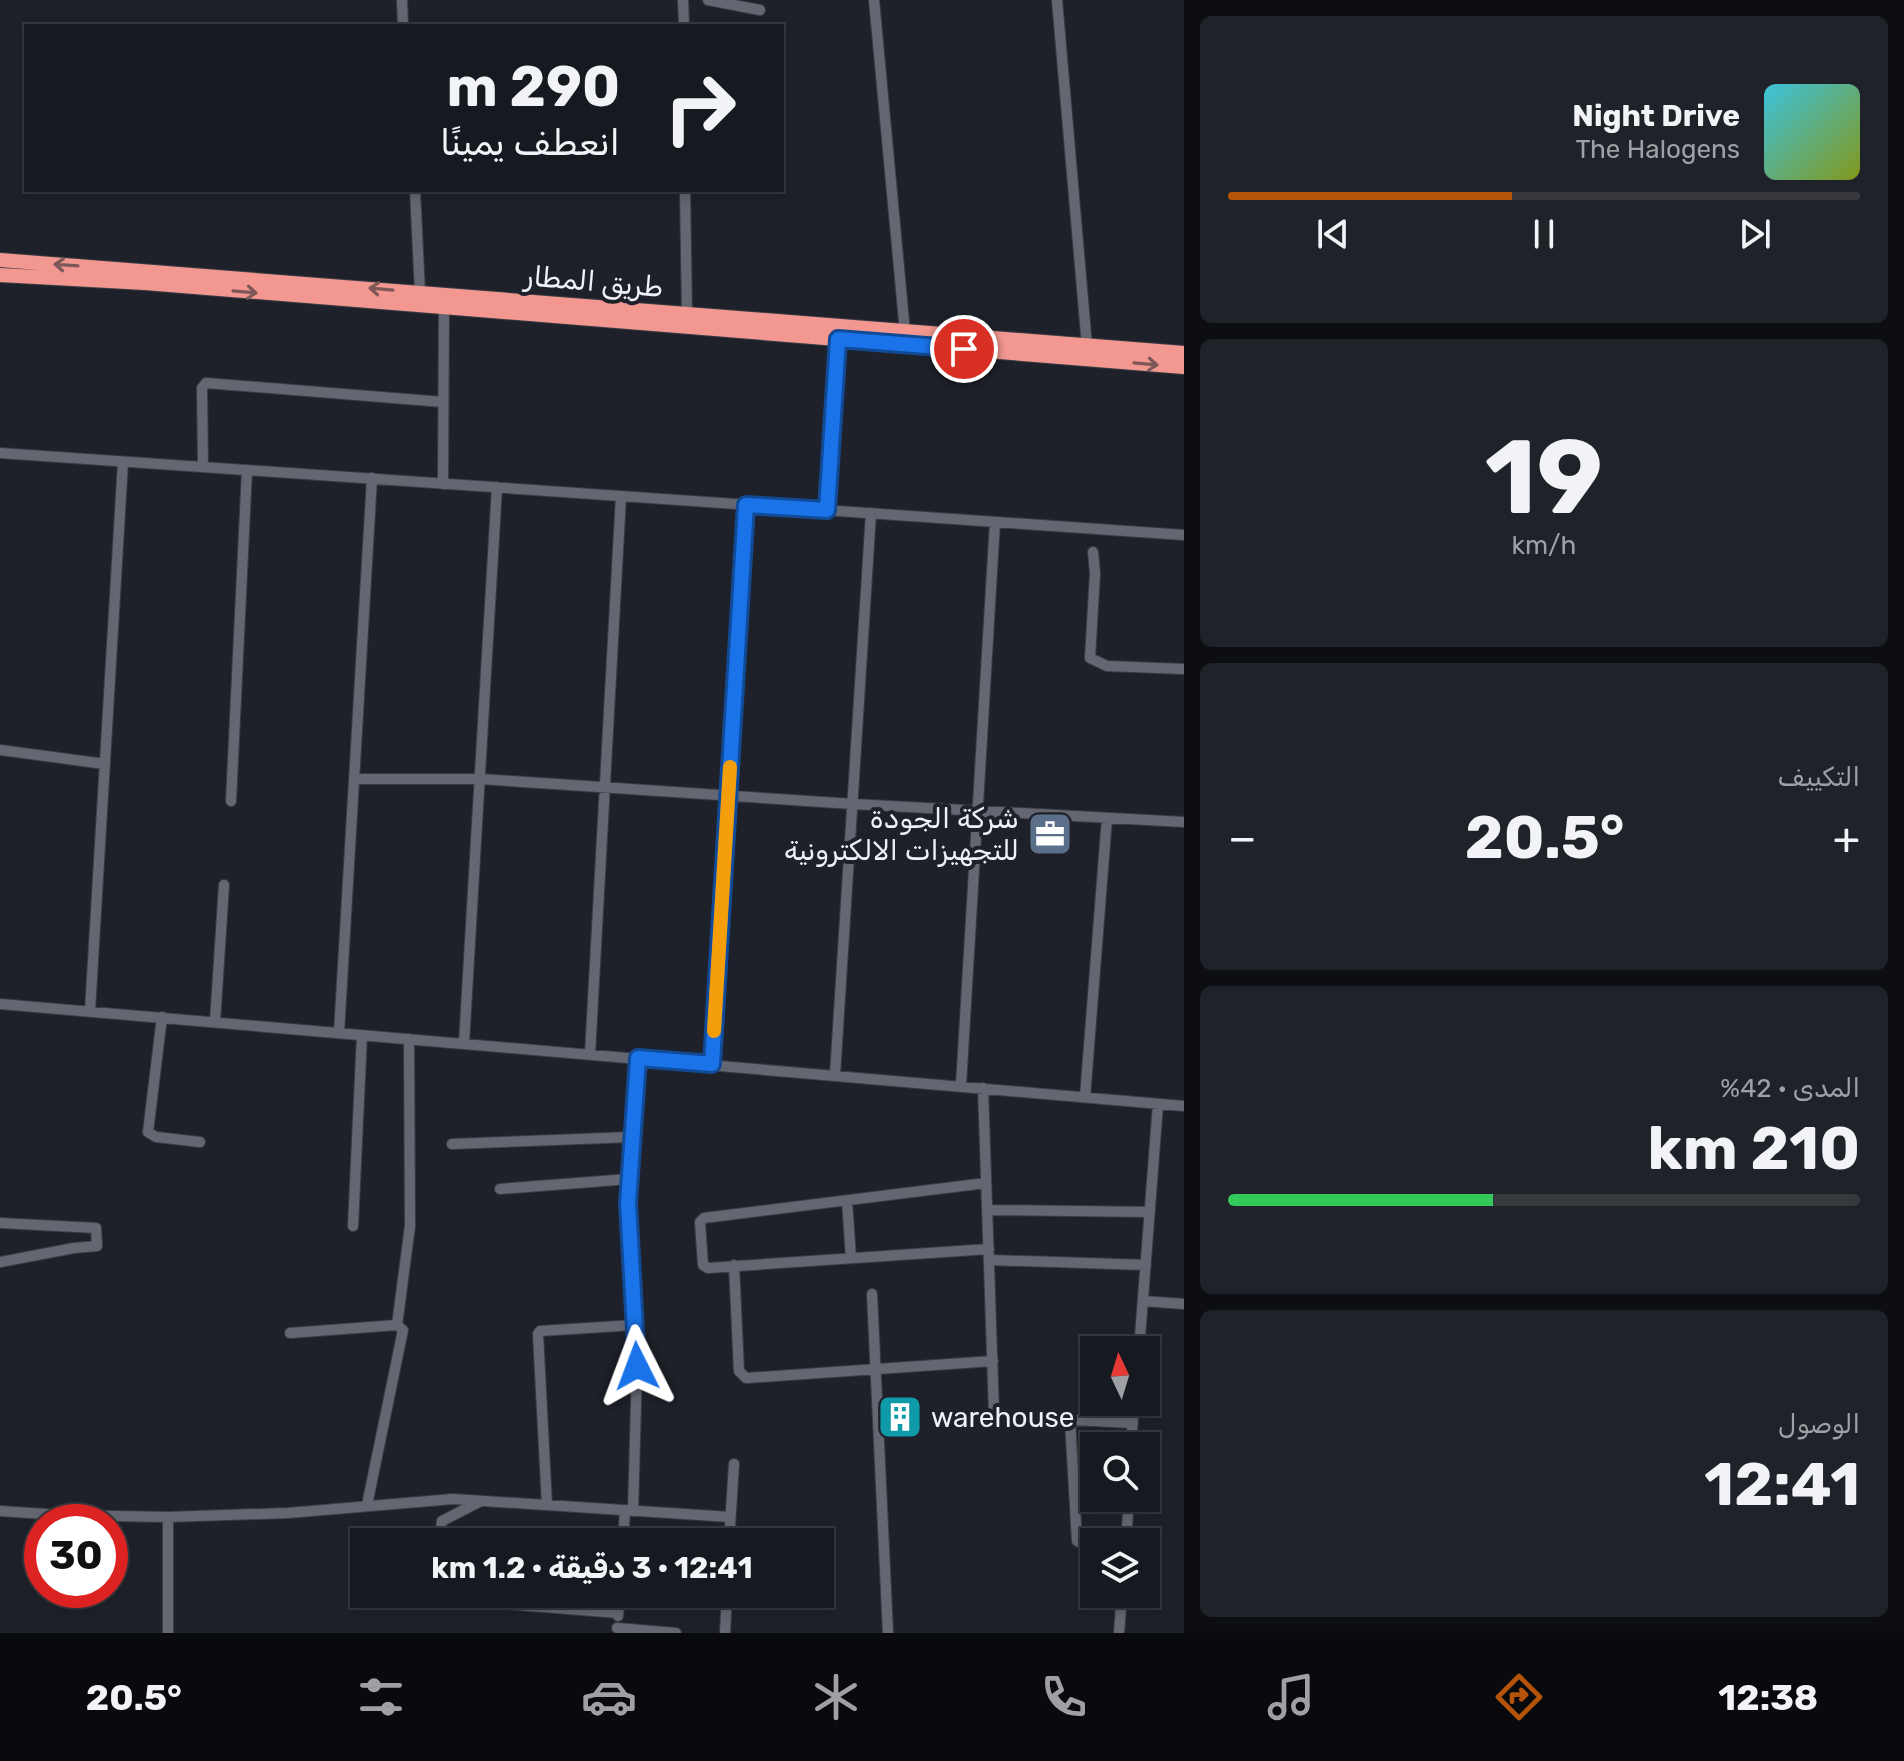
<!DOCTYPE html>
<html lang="ar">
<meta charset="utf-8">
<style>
body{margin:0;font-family:Rubik,"Noto Sans Arabic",sans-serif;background:#202229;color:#f1f3f6;direction:rtl;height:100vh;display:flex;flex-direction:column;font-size:30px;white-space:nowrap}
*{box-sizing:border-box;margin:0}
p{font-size:26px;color:#9ea0a5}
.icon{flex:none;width:44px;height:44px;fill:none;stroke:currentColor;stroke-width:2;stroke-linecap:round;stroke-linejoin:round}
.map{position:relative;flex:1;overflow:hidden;direction:ltr}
.panel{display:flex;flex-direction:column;gap:16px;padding:16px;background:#0d0e12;width:720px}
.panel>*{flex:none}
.top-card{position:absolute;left:24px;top:24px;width:760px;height:168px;border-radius:0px;box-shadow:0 4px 12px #0003,0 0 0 2px #36383e;direction:rtl;background:#171920;color:#f1f3f6;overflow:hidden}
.needle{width:52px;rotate:356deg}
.buttons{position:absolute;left:1080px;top:1336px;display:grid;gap:16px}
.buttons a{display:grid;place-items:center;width:80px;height:80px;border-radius:0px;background:#171920;box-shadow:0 4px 12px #0003,0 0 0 2px #36383e;font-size:40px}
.speed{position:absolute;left:24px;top:1504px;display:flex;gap:16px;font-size:40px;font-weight:700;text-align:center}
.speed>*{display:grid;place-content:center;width:104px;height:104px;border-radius:50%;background:#171920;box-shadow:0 4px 12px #0003,0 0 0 2px #36383e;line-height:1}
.speed .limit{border:12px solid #d22;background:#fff;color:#111}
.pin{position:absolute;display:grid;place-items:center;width:68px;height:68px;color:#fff;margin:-34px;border:4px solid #fff;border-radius:50%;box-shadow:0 2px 8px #0007}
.me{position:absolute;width:88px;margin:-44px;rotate:357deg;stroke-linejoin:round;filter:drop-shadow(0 0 6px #0008)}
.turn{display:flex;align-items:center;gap:28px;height:168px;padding:0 32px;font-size:36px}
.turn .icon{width:104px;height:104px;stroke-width:2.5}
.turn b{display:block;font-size:56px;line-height:68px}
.big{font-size:60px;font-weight:700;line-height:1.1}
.panel .tile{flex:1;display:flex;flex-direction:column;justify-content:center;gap:12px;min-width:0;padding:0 28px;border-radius:12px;background:#202229}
.panel .dial{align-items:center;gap:0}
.dial b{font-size:104px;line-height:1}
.song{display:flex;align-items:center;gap:24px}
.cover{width:96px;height:96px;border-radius:12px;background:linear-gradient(135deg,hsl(190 70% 55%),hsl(70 70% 35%))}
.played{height:8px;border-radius:4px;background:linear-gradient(90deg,#b45309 45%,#36383e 45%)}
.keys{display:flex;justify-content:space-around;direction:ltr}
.heat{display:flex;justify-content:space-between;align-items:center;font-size:44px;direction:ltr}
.charge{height:12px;border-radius:6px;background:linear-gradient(90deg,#34c759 42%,#36383e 0)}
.trip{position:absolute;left:350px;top:1528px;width:484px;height:80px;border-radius:0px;background:#171920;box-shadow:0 4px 12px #0003,0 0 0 2px #36383e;font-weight:700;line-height:80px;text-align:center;direction:rtl}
.tabs{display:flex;height:128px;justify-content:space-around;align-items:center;background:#090a0d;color:#9ea0a5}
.tabs .icon{width:56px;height:56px}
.tabs .active{color:#b45309}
.tabs b{font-size:36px;color:#f1f3f6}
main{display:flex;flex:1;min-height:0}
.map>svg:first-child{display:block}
</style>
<main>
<section class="panel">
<div class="tile">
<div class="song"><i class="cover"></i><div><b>Night Drive</b><p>The Halogens</p></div></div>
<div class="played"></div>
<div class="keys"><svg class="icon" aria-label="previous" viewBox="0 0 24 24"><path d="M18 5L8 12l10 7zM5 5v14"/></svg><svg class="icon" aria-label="pause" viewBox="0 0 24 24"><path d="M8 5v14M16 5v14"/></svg><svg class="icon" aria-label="next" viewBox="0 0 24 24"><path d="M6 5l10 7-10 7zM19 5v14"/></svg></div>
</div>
<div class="tile dial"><b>19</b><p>km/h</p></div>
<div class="tile"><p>التكييف</p>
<div class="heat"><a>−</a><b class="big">20.5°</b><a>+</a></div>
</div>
<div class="tile"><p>المدى · 42%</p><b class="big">210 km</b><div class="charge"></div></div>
<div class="tile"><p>الوصول</p><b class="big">12:41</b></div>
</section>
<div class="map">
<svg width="1184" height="1633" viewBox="0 0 1184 1633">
<rect width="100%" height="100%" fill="#1f212a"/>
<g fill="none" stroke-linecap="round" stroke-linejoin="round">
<!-- minor casing -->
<g stroke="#3c3d44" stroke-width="12">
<path id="minor" d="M402,0L403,26
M683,0L684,26
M708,0L760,10
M874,0L905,332
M1057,0L1087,346
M415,190L420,293
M685,190L687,314
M0,453L1184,535
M203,467L202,388L206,383L443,402
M443,484L444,307
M827,510L838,339
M1093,552L1095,573L1090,658L1107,666L1184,669
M0,750L105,764
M354,779H480L853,804L1184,822
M231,801L247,470
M0,1004L1184,1106
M90,1011L123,462
M162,1017L148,1132L156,1137L200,1142
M215,1022L224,885
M339,1033L372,478
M464,1043L497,487
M590,1054L621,496
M712,1064L746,505
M835,1075L871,513
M961,1085L995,522
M983,1088L994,1413L997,1416L1133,1423
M1085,1097L1107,818
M452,1144L632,1137
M986,1183L704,1218L700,1222L703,1265L708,1268L989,1249
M500,1189L629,1179
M847,1201L851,1258
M988,1210L1150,1212
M0,1223L96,1228L97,1246L74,1248L0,1262
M353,1226L362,1035
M989,1260L1146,1265
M734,1265L739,1371L746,1378L993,1361
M872,1294L888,1633
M1143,1301L1184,1304
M290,1333L397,1325L410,1226L409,1039
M1139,1350L1158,1104
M1070,1420L1077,1541L1084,1545L1094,1544
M1131,1446L1134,1402
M367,1505L403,1330L397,1325
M547,1505L538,1334L540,1331L635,1325
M0,1511L60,1515L168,1517L288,1513L453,1499L730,1517
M633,1511L637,1366L628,1203L638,1058
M168,1517V1633
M439,1542L442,1521L481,1501
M623,1542L625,1510
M729,1542L734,1464
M1126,1542L1129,1498
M464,1594L481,1602L618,1613
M618,1616L620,1594
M617,1628L676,1633
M725,1633L727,1594
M1119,1633L1122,1594"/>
</g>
<!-- highway casing -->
<g stroke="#3c3d44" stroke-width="16">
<path id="highway" d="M0,260L1184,353
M0,275L145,283L1184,367"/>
</g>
<!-- minor -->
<use href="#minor" stroke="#646772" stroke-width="10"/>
<!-- highway -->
<use href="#highway" stroke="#f29890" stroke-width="14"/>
</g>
<!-- one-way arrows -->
<defs><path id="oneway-shaft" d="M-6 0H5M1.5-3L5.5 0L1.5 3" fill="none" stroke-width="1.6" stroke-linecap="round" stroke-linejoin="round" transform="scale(2)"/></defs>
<g stroke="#7e5758">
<use href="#oneway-shaft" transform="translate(66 265) rotate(-176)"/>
<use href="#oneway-shaft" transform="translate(381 289) rotate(-175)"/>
<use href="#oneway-shaft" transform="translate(245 292) rotate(5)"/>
<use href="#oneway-shaft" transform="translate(1146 364) rotate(5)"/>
</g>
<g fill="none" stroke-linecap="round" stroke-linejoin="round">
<!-- route casing -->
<g stroke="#114b97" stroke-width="20">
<path id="route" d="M637,1366L628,1203L638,1058L712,1064L746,505L827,510L838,339L964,349"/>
</g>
<!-- route -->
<use href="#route" stroke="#1a73e8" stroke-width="14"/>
<!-- slow -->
<path stroke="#f59e0b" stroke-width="14" d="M714,1031L730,767"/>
</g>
<!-- icons -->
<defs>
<g id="office-square" transform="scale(2.3)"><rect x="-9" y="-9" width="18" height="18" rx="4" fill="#5c6f8a" stroke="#1f212a"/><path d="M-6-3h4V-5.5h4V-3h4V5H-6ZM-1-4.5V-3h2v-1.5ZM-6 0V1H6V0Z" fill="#fff"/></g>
<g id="building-square" transform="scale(2.3)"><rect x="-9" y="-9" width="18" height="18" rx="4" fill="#0f9aa8" stroke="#1f212a"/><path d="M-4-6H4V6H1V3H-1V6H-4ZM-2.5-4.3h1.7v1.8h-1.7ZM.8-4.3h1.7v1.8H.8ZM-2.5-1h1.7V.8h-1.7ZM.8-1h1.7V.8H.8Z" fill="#fff"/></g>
</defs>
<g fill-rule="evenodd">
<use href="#office-square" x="1050" y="834"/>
<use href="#building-square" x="900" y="1417"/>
</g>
<g text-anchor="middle" stroke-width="8" stroke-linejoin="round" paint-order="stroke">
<!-- street labels -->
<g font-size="28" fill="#eff1f7" stroke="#1f212a">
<text transform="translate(594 281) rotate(5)" y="10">طريق المطار</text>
</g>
<!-- poi labels -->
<g font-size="28" fill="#eff1f7" stroke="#1f212a" text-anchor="end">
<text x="1019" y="828">شركة الجودة<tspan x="1019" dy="32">للتجهيزات الالكترونية</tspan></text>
<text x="931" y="1427" text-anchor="start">warehouse</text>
</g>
</g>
</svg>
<div class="buttons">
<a><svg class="needle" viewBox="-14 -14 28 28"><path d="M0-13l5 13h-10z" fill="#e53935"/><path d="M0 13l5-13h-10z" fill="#9ea0a5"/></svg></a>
<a><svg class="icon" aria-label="search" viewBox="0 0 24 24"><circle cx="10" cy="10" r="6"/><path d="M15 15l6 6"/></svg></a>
<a><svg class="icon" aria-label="layers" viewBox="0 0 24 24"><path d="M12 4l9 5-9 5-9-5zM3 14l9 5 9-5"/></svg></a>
</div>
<div class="speed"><div class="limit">30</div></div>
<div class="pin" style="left:964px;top:349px;background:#d93025"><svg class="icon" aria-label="arrive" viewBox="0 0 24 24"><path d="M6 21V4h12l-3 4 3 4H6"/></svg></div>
<svg class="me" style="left:637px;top:1366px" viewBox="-20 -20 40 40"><path d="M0-17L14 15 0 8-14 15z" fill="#1a73e8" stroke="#fff" stroke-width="4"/></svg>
<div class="trip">12:41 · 3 دقيقة · 1.2 km</div>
<div class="top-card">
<div class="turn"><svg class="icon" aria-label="right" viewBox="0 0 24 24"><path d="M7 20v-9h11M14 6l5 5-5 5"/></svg><div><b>290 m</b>انعطف يمينًا</div></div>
</div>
</div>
</main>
<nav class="tabs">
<b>12:38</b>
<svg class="icon active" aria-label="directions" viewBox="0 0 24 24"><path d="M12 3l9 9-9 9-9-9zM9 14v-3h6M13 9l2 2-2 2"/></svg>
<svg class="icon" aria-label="music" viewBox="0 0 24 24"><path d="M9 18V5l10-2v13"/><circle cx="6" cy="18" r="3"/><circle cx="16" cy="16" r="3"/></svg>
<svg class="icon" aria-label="phone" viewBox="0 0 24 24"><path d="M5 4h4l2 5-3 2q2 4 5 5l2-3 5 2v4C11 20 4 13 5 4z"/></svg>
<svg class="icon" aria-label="climate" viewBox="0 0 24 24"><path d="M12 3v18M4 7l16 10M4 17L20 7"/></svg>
<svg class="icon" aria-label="car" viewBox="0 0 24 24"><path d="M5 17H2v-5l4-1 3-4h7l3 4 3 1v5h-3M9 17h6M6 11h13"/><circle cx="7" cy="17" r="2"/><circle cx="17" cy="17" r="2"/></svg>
<svg class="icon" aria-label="filters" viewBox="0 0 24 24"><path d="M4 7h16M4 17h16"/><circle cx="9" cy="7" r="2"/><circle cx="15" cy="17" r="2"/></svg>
<b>20.5°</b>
</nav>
